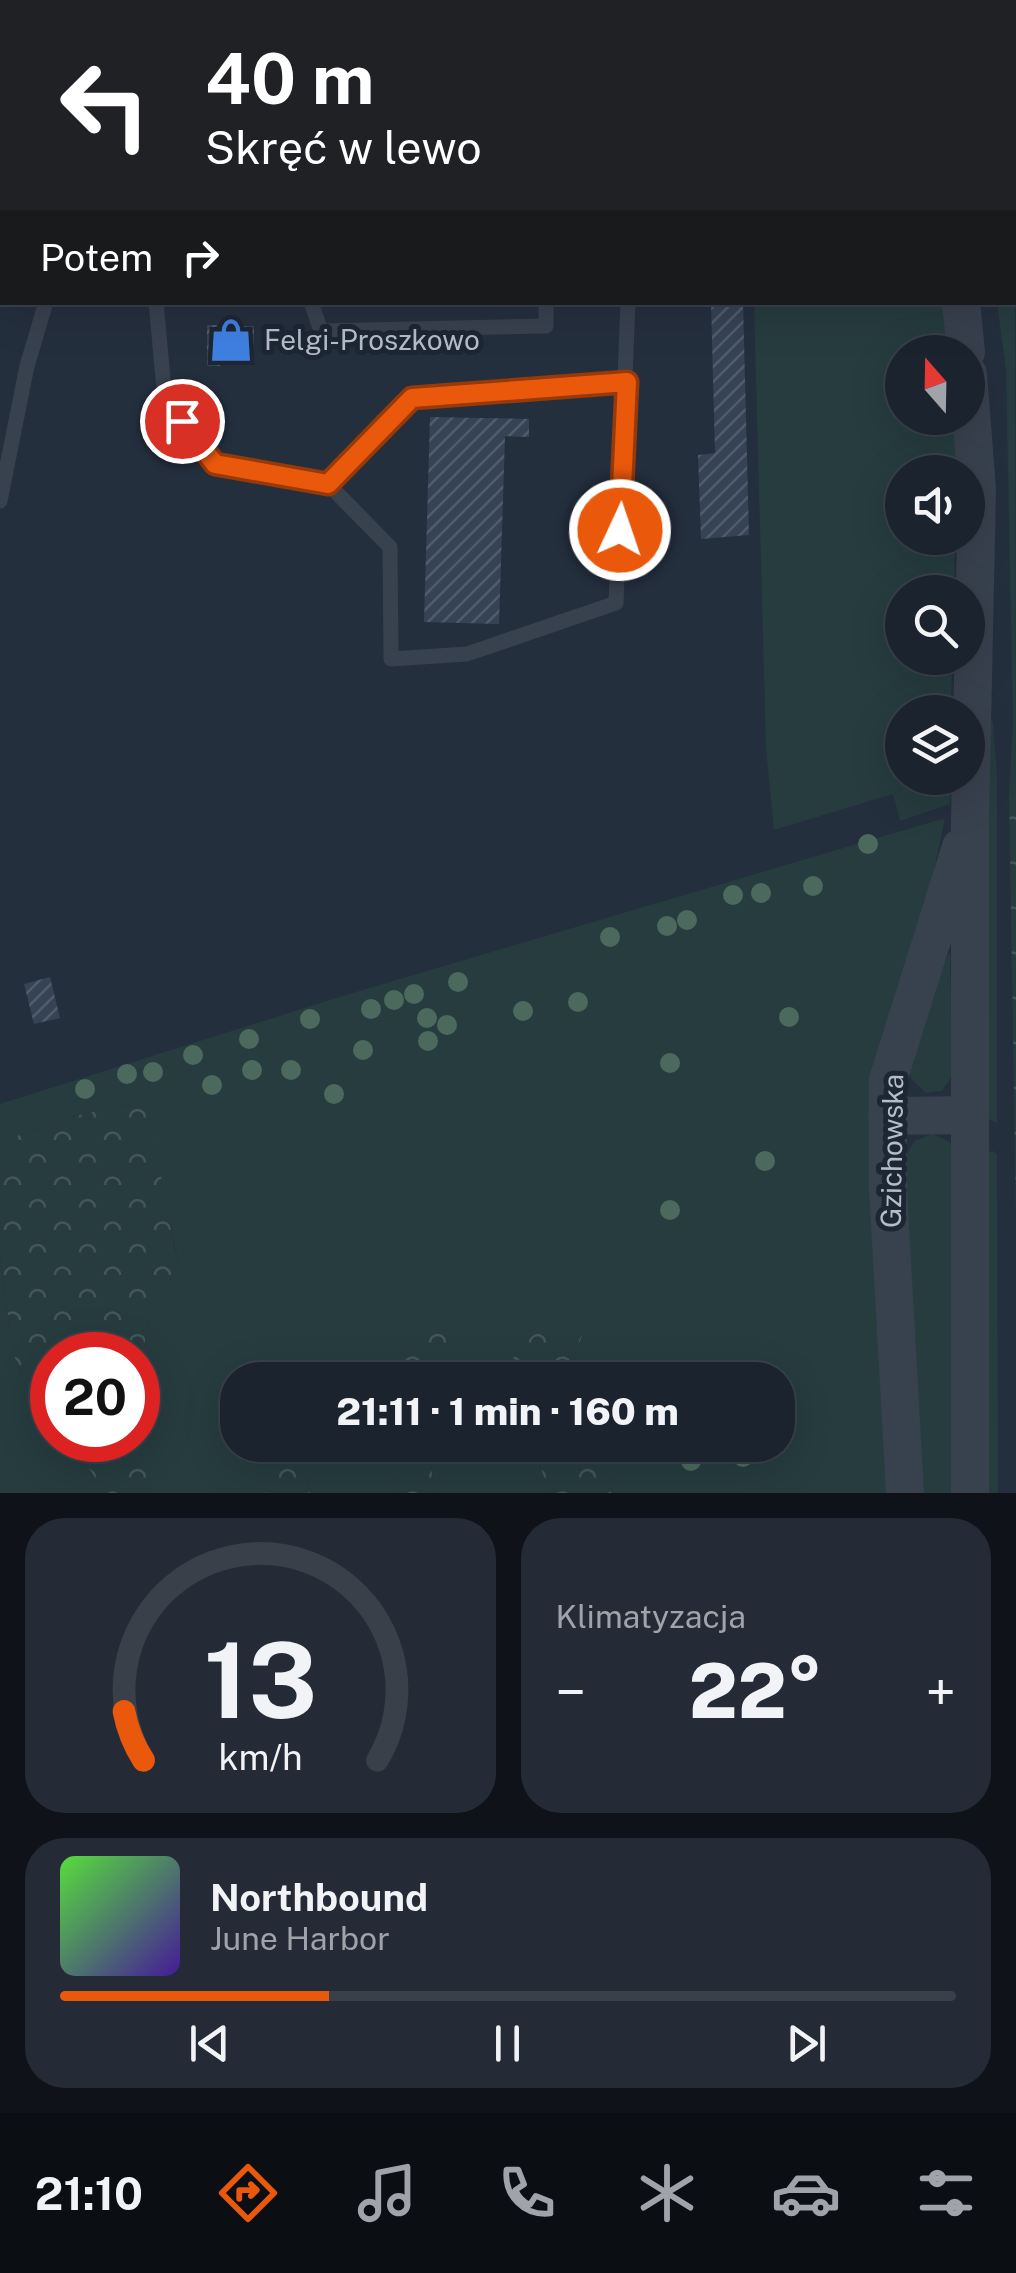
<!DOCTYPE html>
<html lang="pl">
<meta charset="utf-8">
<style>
body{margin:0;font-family:"Public Sans",sans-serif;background:#242b36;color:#f1f3f6;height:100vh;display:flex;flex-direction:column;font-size:38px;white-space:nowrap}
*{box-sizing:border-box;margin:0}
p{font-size:32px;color:#a0a4aa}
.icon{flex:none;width:55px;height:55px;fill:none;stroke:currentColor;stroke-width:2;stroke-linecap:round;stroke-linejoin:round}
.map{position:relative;height:1493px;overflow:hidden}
.drawer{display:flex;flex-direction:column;gap:25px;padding:25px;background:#0f1319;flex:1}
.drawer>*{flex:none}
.top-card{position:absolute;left:0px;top:0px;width:1018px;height:305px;box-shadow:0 10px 40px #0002,0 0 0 2px #39404a;background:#202124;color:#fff;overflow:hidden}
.needle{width:65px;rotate:340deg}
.tools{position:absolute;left:885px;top:335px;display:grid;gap:20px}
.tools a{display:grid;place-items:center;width:100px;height:100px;border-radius:50%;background:#1b232e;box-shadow:0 10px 40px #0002,0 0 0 2px #39404a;font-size:50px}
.speed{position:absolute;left:30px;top:1332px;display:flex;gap:20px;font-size:50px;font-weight:700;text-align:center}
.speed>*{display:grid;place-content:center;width:130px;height:130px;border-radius:50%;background:#1b232e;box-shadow:0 10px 40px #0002,0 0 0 2px #39404a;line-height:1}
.speed .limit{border:15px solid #d22;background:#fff;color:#111}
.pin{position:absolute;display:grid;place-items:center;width:85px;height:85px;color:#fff;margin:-42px;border:5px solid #fff;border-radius:50%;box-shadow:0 2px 10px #0007}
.me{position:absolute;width:110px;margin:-55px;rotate:3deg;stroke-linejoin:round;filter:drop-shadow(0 0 8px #0008)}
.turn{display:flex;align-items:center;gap:35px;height:210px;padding:0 40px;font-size:45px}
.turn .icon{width:130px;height:130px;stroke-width:2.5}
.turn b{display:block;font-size:70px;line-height:85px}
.then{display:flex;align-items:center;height:95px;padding:0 40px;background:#0003;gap:20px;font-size:38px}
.big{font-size:75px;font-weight:800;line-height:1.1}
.drawer .widget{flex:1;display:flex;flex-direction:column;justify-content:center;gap:15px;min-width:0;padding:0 35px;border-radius:40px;background:#242b36}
.drawer .dial{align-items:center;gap:0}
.dial svg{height:260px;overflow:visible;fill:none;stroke:#39404a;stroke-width:7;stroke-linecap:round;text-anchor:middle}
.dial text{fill:#f1f3f6;stroke:none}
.song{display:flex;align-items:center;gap:30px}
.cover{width:120px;height:120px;border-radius:15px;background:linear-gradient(135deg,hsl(110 70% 55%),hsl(260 70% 35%))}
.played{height:10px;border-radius:5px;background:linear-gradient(90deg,#ea580c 30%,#39404a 30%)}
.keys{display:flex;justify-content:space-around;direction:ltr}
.heat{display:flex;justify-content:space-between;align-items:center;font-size:55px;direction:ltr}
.drawer .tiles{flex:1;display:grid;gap:25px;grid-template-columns:1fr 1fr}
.widget:last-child{grid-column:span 2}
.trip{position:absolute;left:220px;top:1362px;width:575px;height:100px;border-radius:40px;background:#1b232e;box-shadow:0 10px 40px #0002,0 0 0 2px #39404a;font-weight:800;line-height:100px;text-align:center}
.tab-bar{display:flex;height:160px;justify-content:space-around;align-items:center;background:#0b0e12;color:#a0a4aa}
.tab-bar .icon{width:70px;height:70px}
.tab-bar .current{color:#ea580c}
.tab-bar b{font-size:45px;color:#f1f3f6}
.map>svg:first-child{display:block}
</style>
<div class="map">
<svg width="1016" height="1493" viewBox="0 0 1016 1493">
<defs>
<pattern id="forest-crowns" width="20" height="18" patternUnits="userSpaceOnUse" patternTransform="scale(2.5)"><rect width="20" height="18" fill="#263c3f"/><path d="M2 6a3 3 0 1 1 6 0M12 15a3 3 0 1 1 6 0" fill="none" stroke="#435659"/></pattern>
<pattern id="building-hatch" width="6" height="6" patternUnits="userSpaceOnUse" patternTransform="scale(2.5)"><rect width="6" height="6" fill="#364354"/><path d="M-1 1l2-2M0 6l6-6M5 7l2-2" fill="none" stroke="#515c6b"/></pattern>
</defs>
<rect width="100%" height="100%" fill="#242f3e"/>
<!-- green -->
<path fill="#263c3f" d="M1015,164L1016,793L1009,795L1013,722L1006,370L997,303L1015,302Z
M754,303H948L953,352H902V418H956V472H902V538H955L954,592H902V658H952L951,712H902V778H950V804L900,821L893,794L774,830L766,749Z
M985,710L993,723L997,774V1123L987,1118Z
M945,818L926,908L877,1060L887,1493H611L610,1472L590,1445H778V1380H565L582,1336L510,1368L514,1380H434L450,1334L403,1335L397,1380H238V1445H395L400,1493H310L300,1461L266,1493H159L137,1454L138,1388L148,1322L178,1261L143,1101L74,1116L0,1142V1104L349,994Z
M950,952L953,1074L942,1091L926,1093L912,1080L909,1071L941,966Z
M932,1134L950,1142L953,1150L954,1493H922L905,1158L914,1141Z
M993,1151L997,1155L998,1493H983L989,1152Z
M0,1257L13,1353L46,1438L90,1470L104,1493H0Z
M429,1445H533L549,1493H434Z"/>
<!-- forest -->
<path fill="url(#forest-crowns)" d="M1016,793V1214L1009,795Z
M143,1101C161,1153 164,1208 178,1261L148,1322L138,1388V1355H52V1440H135L159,1493H104L90,1470L46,1438L13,1353L0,1257V1142L74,1116Z
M564,1318L582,1336L565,1380H514C503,1345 539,1333 564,1318Z
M427,1324L450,1334L434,1380H397L402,1335Z
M395,1445H429L434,1493H400Z
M533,1445H590L610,1472L611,1493H549Z
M278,1454L300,1461L310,1493H266L257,1468Z"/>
<!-- building -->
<path fill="url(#building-hatch)" d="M452,302H521V307H452Z
M711,302H743L749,535L701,539L698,455L715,453Z
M207,325H217L220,366H207Z
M219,326H254V343H219Z
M222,346H252V363H222Z
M430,417L529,419V437L505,436L499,624L424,622Z
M50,977L60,1018L34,1024L24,984Z"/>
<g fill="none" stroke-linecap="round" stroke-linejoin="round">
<!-- service -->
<path stroke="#38414e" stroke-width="15" d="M988,2V0
M0,106H2
M1015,118L1016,117
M0,279L2,274
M156,302L165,400L215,464L328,484L390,547L391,659L467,654L616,603L628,302
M311,302L321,331L546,326V302
M328,484L412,399L627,383
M0,501L27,366L46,302"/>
<!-- minor -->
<path stroke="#38414e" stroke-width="30" d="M0,227H2"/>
<!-- tertiary -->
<path stroke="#38414e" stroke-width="38" d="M905,0L906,2
M961,302L966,352
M968,374L977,489L970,820V1493
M887,1116L970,1115
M905,1493L888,1189V1080L961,847"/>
</g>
<!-- trees -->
<g fill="#4b6a5d">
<circle cx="868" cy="844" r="10"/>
<circle cx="813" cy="886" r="10"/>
<circle cx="761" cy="893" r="10"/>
<circle cx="733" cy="895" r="10"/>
<circle cx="687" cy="920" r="10"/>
<circle cx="667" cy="926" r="10"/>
<circle cx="610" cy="937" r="10"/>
<circle cx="458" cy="982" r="10"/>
<circle cx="414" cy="994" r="10"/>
<circle cx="394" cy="1000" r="10"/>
<circle cx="578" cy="1002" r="10"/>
<circle cx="371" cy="1009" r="10"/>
<circle cx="523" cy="1011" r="10"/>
<circle cx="789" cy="1017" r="10"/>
<circle cx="427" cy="1018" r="10"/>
<circle cx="310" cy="1019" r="10"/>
<circle cx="447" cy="1025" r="10"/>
<circle cx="249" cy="1039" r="10"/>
<circle cx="428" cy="1041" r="10"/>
<circle cx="363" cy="1050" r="10"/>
<circle cx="193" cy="1055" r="10"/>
<circle cx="670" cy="1063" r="10"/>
<circle cx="252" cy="1070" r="10"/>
<circle cx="291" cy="1070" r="10"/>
<circle cx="153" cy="1072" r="10"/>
<circle cx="127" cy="1074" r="10"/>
<circle cx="212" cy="1085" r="10"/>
<circle cx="85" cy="1089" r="10"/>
<circle cx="334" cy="1094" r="10"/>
<circle cx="765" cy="1161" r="10"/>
<circle cx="670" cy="1210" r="10"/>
<circle cx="743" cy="1457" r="10"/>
<circle cx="691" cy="1461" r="10"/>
</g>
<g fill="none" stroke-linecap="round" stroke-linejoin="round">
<!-- route casing -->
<g stroke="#983908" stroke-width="25">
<path id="route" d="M182,421L215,464L328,484L412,398L627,382L620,530"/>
</g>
<!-- route -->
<use href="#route" stroke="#ea580c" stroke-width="18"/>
</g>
<!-- icons -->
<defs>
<g id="shop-bare" transform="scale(3.45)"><path d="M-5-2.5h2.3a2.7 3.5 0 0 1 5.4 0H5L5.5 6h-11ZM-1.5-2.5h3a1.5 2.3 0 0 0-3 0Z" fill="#3f7fe0" stroke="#1d2633" stroke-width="2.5" paint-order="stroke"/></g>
</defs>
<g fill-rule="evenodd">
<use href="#shop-bare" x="231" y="340"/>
</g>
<g text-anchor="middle" stroke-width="10" stroke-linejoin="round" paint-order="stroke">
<!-- poi labels -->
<g font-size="28" fill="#b4bcc9" stroke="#1d2633" text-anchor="start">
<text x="264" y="350">Felgi-Proszkowo</text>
</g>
<!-- street labels -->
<g font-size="28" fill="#b4bcc9" stroke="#1d2633">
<text transform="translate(892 1151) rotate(-89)" y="10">Gzichowska</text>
</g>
</g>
</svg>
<div class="tools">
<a><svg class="needle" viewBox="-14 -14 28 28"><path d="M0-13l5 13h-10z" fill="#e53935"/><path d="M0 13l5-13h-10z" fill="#a0a4aa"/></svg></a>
<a><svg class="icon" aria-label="sound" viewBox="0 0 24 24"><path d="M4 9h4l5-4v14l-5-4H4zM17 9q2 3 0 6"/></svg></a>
<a><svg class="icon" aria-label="search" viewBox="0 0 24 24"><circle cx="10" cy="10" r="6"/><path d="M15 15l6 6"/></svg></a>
<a><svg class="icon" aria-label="layers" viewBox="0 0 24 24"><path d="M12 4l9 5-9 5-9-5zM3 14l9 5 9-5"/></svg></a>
</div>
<div class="speed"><div class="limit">20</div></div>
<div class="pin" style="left:182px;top:421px;background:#d93025"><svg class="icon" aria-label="arrive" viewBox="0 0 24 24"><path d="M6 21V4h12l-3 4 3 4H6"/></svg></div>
<svg class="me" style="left:620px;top:530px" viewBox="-20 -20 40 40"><circle r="17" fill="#ea580c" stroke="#fff" stroke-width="3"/><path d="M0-11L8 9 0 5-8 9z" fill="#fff"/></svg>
<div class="trip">21:11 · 1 min · 160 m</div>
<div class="top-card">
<div class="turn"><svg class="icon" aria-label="left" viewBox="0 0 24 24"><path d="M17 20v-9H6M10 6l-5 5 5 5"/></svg><div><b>40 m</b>Skręć w lewo</div></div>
<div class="then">Potem<svg class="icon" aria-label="right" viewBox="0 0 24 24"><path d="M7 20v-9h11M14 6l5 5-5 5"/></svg></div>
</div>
</div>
<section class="drawer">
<div class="tiles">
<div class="widget dial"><svg viewBox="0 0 100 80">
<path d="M14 69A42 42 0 1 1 86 69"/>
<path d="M14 69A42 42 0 0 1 8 54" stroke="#ea580c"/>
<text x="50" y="56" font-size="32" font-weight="700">13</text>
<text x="50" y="72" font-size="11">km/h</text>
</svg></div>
<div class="widget"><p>Klimatyzacja</p>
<div class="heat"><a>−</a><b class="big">22°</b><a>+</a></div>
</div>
<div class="widget">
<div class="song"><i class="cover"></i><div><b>Northbound</b><p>June Harbor</p></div></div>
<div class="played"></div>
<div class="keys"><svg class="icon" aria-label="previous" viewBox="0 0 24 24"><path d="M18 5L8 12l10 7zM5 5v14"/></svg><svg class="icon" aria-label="pause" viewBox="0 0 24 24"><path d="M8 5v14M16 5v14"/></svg><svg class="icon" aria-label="next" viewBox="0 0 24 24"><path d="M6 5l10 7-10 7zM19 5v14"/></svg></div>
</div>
</div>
</section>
<nav class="tab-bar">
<b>21:10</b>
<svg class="icon current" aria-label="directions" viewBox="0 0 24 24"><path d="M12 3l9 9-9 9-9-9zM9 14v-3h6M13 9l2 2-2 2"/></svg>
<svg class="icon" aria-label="music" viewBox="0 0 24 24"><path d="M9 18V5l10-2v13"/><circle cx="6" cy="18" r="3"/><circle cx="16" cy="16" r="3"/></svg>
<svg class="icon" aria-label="phone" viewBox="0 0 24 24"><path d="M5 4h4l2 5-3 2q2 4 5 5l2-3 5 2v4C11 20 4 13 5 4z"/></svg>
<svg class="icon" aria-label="climate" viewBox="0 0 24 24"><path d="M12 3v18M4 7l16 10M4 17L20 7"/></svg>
<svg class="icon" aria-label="car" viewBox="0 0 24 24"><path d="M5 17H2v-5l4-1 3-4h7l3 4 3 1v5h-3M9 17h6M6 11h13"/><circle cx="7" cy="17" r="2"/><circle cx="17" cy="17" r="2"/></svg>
<svg class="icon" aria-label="filters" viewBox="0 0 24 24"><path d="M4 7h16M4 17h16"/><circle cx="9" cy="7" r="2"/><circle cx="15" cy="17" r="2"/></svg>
</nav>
